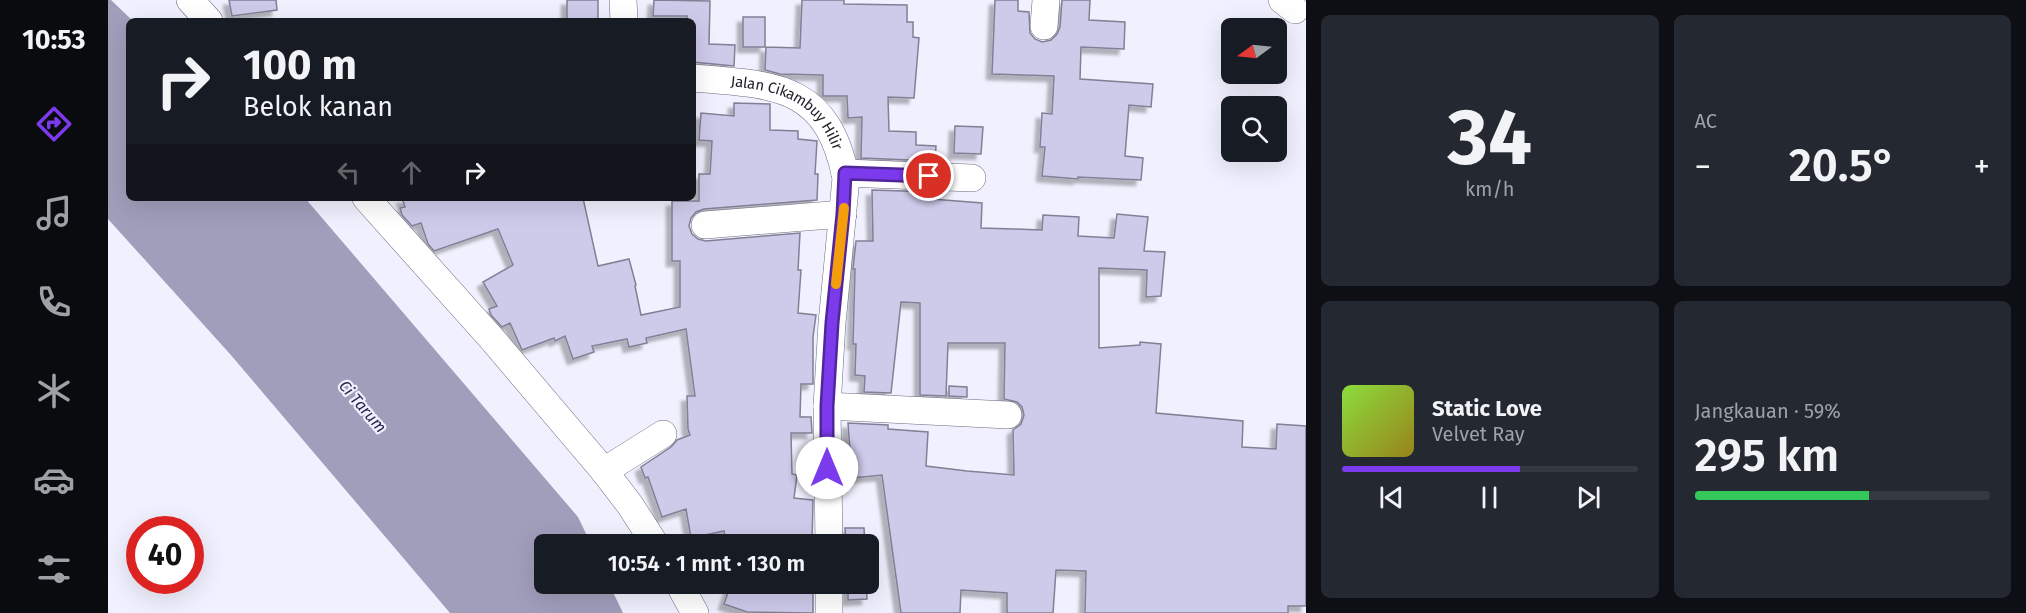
<!DOCTYPE html>
<html lang="id">
<meta charset="utf-8">
<style>
body{margin:0;font-family:"Fira Sans",sans-serif;background:#242831;color:#f1f3f6;height:100vh;display:flex;flex-direction:column;font-size:22px;white-space:nowrap}
*{box-sizing:border-box;margin:0}
p{font-size:20px;color:#9ea1a6}
.icon{flex:none;width:33px;height:33px;fill:none;stroke:currentColor;stroke-width:2;stroke-linecap:round;stroke-linejoin:round}
.map{position:relative;flex:1;overflow:hidden}
.side{display:flex;flex-direction:column;gap:15px;padding:15px;background:#0d0f14;width:720px}
.side>*{flex:none}
.guide{position:absolute;left:18px;top:18px;width:570px;height:183px;border-radius:9px;box-shadow:0 6px 24px #0002;background:#171b24;color:#f1f3f6;overflow:hidden}
.needle{width:39px;rotate:255deg}
.tools{position:absolute;left:1113px;top:18px;display:grid;gap:12px}
.tools a{display:grid;place-items:center;width:66px;height:66px;border-radius:9px;background:#171b24;box-shadow:0 6px 24px #0002;font-size:30px}
.speed{position:absolute;left:18px;top:516px;display:flex;gap:12px;font-size:30px;font-weight:700;text-align:center}
.speed>*{display:grid;place-content:center;width:78px;height:78px;border-radius:50%;background:#171b24;box-shadow:0 6px 24px #0002;line-height:1}
.speed .limit{border:9px solid #d22;background:#fff;color:#111}
.pin{position:absolute;display:grid;place-items:center;width:51px;height:51px;color:#fff;margin:-26px;border:3px solid #fff;border-radius:50%;box-shadow:0 2px 6px #0007}
.me{position:absolute;width:66px;margin:-33px;rotate:0deg;stroke-linejoin:round;filter:drop-shadow(0 0 4px #0008)}
.turn{display:flex;align-items:center;gap:21px;height:126px;padding:0 18px;font-size:27px}
.turn .icon{width:78px;height:78px;stroke-width:2.5}
.turn b{display:block;font-size:42px;line-height:51px}
.lanes{display:flex;align-items:center;height:57px;padding:0 18px;background:#0003;justify-content:center;gap:30px;direction:ltr}
.lanes .off{opacity:.35}
.big{font-size:45px;font-weight:600;line-height:1.1}
.side .widget{flex:1;display:flex;flex-direction:column;justify-content:center;gap:9px;min-width:0;padding:0 21px;border-radius:9px;background:#242831}
.side .dial{align-items:center;gap:0}
.dial b{font-size:78px;line-height:1}
.song{display:flex;align-items:center;gap:18px}
.cover{width:72px;height:72px;border-radius:9px;background:linear-gradient(135deg,hsl(90 70% 55%),hsl(50 70% 35%))}
.played{height:6px;border-radius:3px;background:linear-gradient(90deg,#7c3aed 60%,#363941 60%)}
.keys{display:flex;justify-content:space-around;direction:ltr}
.heat{display:flex;justify-content:space-between;align-items:center;font-size:33px;direction:ltr}
.charge{height:9px;border-radius:4px;background:linear-gradient(90deg,#34c759 59%,#363941 0)}
.side .tiles{flex:1;display:grid;gap:15px;grid-template-columns:repeat(2,1fr)}
.trip{position:absolute;left:426px;top:534px;width:345px;height:60px;border-radius:9px;background:#171b24;box-shadow:0 6px 24px #0002;font-weight:600;line-height:60px;text-align:center}
main{display:flex;flex:1;min-height:0}
.menu{display:flex;flex-direction:column;width:108px;justify-content:space-around;align-items:center;background:#090b0e;color:#9ea1a6}
.menu .icon{width:42px;height:42px}
.menu .active{color:#7c3aed}
.menu b{font-size:27px;color:#f1f3f6}
.map>svg:first-child{display:block}
</style>
<main>
<nav class="menu">
<b>10:53</b>
<svg class="icon active" aria-label="directions" viewBox="0 0 24 24"><path d="M12 3l9 9-9 9-9-9zM9 14v-3h6M13 9l2 2-2 2"/></svg>
<svg class="icon" aria-label="music" viewBox="0 0 24 24"><path d="M9 18V5l10-2v13"/><circle cx="6" cy="18" r="3"/><circle cx="16" cy="16" r="3"/></svg>
<svg class="icon" aria-label="phone" viewBox="0 0 24 24"><path d="M5 4h4l2 5-3 2q2 4 5 5l2-3 5 2v4C11 20 4 13 5 4z"/></svg>
<svg class="icon" aria-label="climate" viewBox="0 0 24 24"><path d="M12 3v18M4 7l16 10M4 17L20 7"/></svg>
<svg class="icon" aria-label="car" viewBox="0 0 24 24"><path d="M5 17H2v-5l4-1 3-4h7l3 4 3 1v5h-3M9 17h6M6 11h13"/><circle cx="7" cy="17" r="2"/><circle cx="17" cy="17" r="2"/></svg>
<svg class="icon" aria-label="filters" viewBox="0 0 24 24"><path d="M4 7h16M4 17h16"/><circle cx="9" cy="7" r="2"/><circle cx="15" cy="17" r="2"/></svg>
</nav>
<div class="map">
<svg width="1198" height="613" viewBox="0 0 1198 613">
<defs>
<filter id="shadow"><feDropShadow dx="-5.5" dy="5.5" stdDeviation="1.5" flood-color="#0004"/></filter>
</defs>
<rect width="100%" height="100%" fill="#f0f0fe"/>
<!-- water -->
<path fill="#a09ebb" d="M0,0H3L25,21H21V198H197L470,517L483,544H436V584H501L515,613H342L122,354L0,219Z"/>
<!-- building -->
<path fill="#cdcbea" stroke="#818095" stroke-width="1.5" filter="url(#shadow)" d="M121,0H168L169,10L124,16Z
M459,0H490V21H459Z
M546,0L602,1L601,44L627,45L626,66L585,62V21H579V16H545Z
M694,0H736V4L799,5V22H805V37L811,38L806,98L780,97L781,131L808,132V145L828,146L827,161L753,158L754,117L740,118L739,96H715V75L672,74L657,70L658,47L692,48Z
M887,0H910V11L921,12L922,33L927,39L934,42L943,40L949,34L952,27L954,0H982L981,20L1017,22L1016,49L973,47L972,79L1045,84L1043,107L1021,105L1017,156L1035,158L1033,180L970,177V179L934,176L937,147H932L934,113L944,114L946,76L884,74Z
M635,17H657V47H635Z
M626,103L662,104V130L690,131V139L709,141L707,174H710L709,200L596,209L588,212L583,218L581,226L584,234L590,239L598,241L692,233L690,270H693L690,313L708,315L705,337V384H693L692,417H703L704,433H683L684,474L689,475L686,498L705,500L704,544H673V543L618,544L616,531L583,538L578,509L554,517L540,477L537,478L533,467L563,447L569,440L582,435L580,429L579,396H587L578,329L538,338L539,343L521,347L519,339L484,346L486,352L465,359L457,336L447,341L446,338L414,350L402,323L394,327L383,315L381,309L389,306L375,282L405,265L390,229L326,251L320,244L313,223L304,226L294,215L292,208L297,207L294,198H475L490,266L521,259L528,285L527,286L533,315L572,307V261H564V201H591V174H602L604,141L591,140L593,113L626,116Z
M847,126L875,127L873,154L846,153Z
M764,190L825,192L824,199L874,203L873,228L934,230L935,215L971,217L970,236L1006,238L1009,214L1040,217L1036,251L1057,252L1053,296L1038,297L1039,270L991,268V348L1032,345V342L1053,344L1048,413L1135,421L1134,447L1168,449L1169,424L1198,426V606H1180V613H977L978,571L948,570L945,613H899V593L853,590L852,613H793L774,475L744,478L740,423L780,425V429L820,432L818,466L859,471L906,475L905,430L913,424L916,415L914,407L909,402L896,399L897,343H840L838,396L812,395V303L793,302L783,393L756,392L757,376L747,375L748,344H745L747,269H745L748,241H765Z
M841,386L859,387V397L841,396Z
M737,528H756L757,544H738Z
M623,584H705V613L639,612L616,604Z
M740,584H758L759,599L740,600Z"/>
<g fill="none" stroke-linecap="round" stroke-linejoin="round">
<!-- minor casing -->
<g stroke="#6c6b7f" stroke-width="28">
<g id="minor">
<path d="M82,0L101,21"/>
<path d="M515,0L516,21"/>
<path d="M1174,0L1187,10"/>
<path d="M936,26L938,0"/>
<path id="s1" d="M585,78C668,85 719,84 738,178L724,323L719,406L721,544"/>
<path d="M737,173L864,178"/>
<path d="M258,198L384,339L496,471L522,505L547,544"/>
<path d="M597,225L735,214"/>
<path d="M719,406L900,415"/>
<path d="M496,471L555,434"/>
<path d="M571,584L587,613"/>
<path d="M721,613V584"/>
</g>
</g>
<!-- minor -->
<use href="#minor" stroke="#fff" stroke-width="27"/>
</g>
<g fill="none" stroke-linecap="round" stroke-linejoin="round">
<!-- route casing -->
<g stroke="#51269a" stroke-width="15">
<path id="route" d="M719,468V406L724,323L735,214L737,173L821,176"/>
</g>
<!-- route -->
<use href="#route" stroke="#7c3aed" stroke-width="10"/>
<!-- slow -->
<path stroke="#f59e0b" stroke-width="10" d="M728,284L736,208"/>
</g>
<g text-anchor="middle" stroke-width="4.5" stroke-linejoin="round" paint-order="stroke">
<!-- street labels -->
<g font-size="15" fill="#1f1e26" stroke="#f0f0fe">
<text dy="5" stroke="none"><textPath href="#s1" startOffset="106">Jalan Cikambuy Hilir</textPath></text>
</g>
<!-- water labels -->
<g font-size="16" font-style="italic" fill="#2a244d" stroke="#f0f0fe">
<text transform="translate(255 406) rotate(49)" y="6">Ci Tarum</text>
</g>
</g>
</svg>
<div class="tools">
<a><svg class="needle" viewBox="-14 -14 28 28"><path d="M0-13l5 13h-10z" fill="#e53935"/><path d="M0 13l5-13h-10z" fill="#9ea1a6"/></svg></a>
<a><svg class="icon" aria-label="search" viewBox="0 0 24 24"><circle cx="10" cy="10" r="6"/><path d="M15 15l6 6"/></svg></a>
</div>
<div class="speed"><div class="limit">40</div></div>
<div class="pin" style="left:821px;top:176px;background:#d93025"><svg class="icon" aria-label="arrive" viewBox="0 0 24 24"><path d="M6 21V4h12l-3 4 3 4H6"/></svg></div>
<svg class="me" style="left:719px;top:468px" viewBox="-20 -20 40 40"><circle r="19" fill="#fff"/><path d="M0-13L10 11 0 6-10 11z" fill="#7c3aed"/></svg>
<div class="trip">10:54 · 1 mnt · 130 m</div>
<div class="guide">
<div class="turn"><svg class="icon" aria-label="right" viewBox="0 0 24 24"><path d="M7 20v-9h11M14 6l5 5-5 5"/></svg><div><b>100 m</b>Belok kanan</div></div>
<div class="lanes"><svg class="icon off" aria-label="left" viewBox="0 0 24 24"><path d="M17 20v-9H6M10 6l-5 5 5 5"/></svg><svg class="icon off" aria-label="ahead" viewBox="0 0 24 24"><path d="M12 20V5M6 11l6-6 6 6"/></svg><svg class="icon" aria-label="right" viewBox="0 0 24 24"><path d="M7 20v-9h11M14 6l5 5-5 5"/></svg></div>
</div>
</div>
<section class="side">
<div class="tiles">
<div class="widget dial"><b>34</b><p>km/h</p></div>
<div class="widget"><p>AC</p>
<div class="heat"><a>−</a><b class="big">20.5°</b><a>+</a></div>
</div>
<div class="widget">
<div class="song"><i class="cover"></i><div><b>Static Love</b><p>Velvet Ray</p></div></div>
<div class="played"></div>
<div class="keys"><svg class="icon" aria-label="previous" viewBox="0 0 24 24"><path d="M18 5L8 12l10 7zM5 5v14"/></svg><svg class="icon" aria-label="pause" viewBox="0 0 24 24"><path d="M8 5v14M16 5v14"/></svg><svg class="icon" aria-label="next" viewBox="0 0 24 24"><path d="M6 5l10 7-10 7zM19 5v14"/></svg></div>
</div>
<div class="widget"><p>Jangkauan · 59%</p><b class="big">295 km</b><div class="charge"></div></div>
</div>
</section>
</main>
